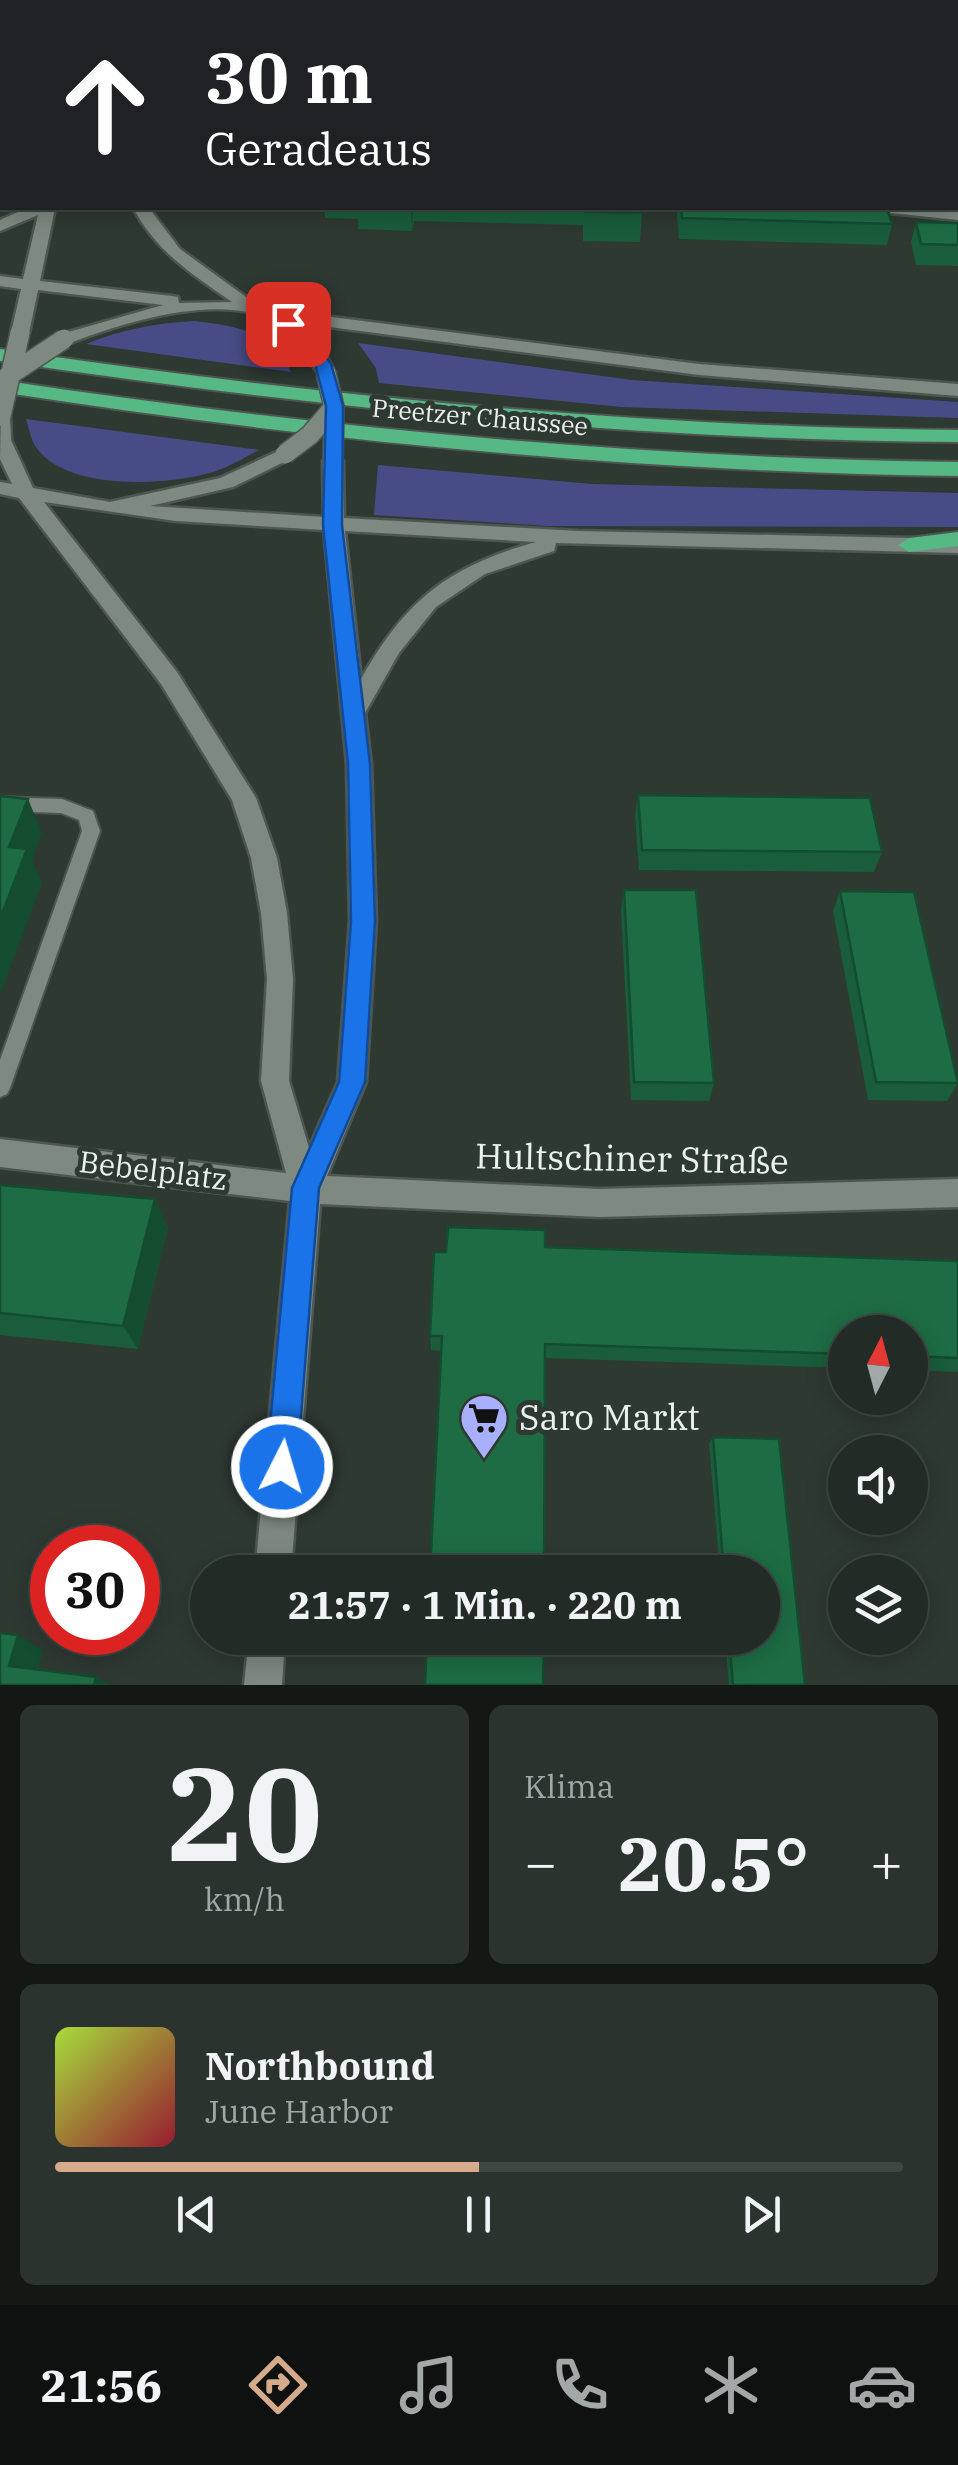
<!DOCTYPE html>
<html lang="de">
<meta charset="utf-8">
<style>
body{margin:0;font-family:"IBM Plex Serif",serif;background:#2a332e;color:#f1f3f6;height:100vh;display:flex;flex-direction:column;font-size:38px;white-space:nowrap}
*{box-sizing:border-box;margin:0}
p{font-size:32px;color:#a2a7a7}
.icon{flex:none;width:55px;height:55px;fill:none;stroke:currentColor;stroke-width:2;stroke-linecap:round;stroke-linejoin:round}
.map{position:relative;height:1685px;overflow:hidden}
.sheet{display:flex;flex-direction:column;gap:20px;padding:20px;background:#131815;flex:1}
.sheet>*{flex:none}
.guide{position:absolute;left:0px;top:0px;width:960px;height:210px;box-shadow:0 5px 25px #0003,0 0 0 2px #3f4743;background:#202124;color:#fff;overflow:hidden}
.needle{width:65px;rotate:6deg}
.fabs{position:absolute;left:828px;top:1315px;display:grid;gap:20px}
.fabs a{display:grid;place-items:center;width:100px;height:100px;border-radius:50%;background:#222b26;box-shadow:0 5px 25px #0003,0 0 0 2px #3f4743;font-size:50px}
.speed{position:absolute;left:30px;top:1525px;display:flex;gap:20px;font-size:50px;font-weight:700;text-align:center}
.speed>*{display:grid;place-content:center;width:130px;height:130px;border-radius:50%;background:#222b26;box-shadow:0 5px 25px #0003,0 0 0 2px #3f4743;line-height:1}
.speed .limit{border:15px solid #d22;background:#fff;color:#111}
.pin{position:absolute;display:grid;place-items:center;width:85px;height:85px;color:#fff;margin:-42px;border-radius:20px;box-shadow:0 5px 15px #0006}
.me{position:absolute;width:110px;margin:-55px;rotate:5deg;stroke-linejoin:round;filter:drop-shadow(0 0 8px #0008)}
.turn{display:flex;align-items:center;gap:35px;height:210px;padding:0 40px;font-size:45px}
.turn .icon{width:130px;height:130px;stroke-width:2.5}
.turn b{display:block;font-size:70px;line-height:85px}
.big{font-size:75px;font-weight:700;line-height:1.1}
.sheet .tile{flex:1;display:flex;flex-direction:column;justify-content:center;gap:15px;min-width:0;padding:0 35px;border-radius:15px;background:#2a332e}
.sheet .dial{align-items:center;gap:0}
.dial b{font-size:130px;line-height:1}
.song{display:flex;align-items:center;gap:30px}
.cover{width:120px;height:120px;border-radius:15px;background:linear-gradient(135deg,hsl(80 70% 55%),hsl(350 70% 35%))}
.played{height:10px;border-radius:5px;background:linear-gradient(90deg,#d6ab8b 50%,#3f4743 50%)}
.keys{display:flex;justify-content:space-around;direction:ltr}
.heat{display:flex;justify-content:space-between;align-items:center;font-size:55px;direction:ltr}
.sheet .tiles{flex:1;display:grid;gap:20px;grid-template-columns:1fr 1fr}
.tile:last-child{grid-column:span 2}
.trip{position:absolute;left:190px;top:1555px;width:590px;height:100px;border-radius:50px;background:#222b26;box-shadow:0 5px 25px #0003,0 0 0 2px #3f4743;font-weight:700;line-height:100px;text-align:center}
.menu{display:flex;height:160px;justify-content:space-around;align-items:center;background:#0e110f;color:#a2a7a7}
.menu .icon{width:70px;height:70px}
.menu .on{color:#d6ab8b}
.menu b{font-size:45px;color:#f1f3f6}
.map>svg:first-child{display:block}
</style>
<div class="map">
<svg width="958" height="1685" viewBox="0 0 958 1685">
<rect width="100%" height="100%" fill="#2e3932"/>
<!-- green -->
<path fill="#484c86" d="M195,321C235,326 274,331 291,372L86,344C123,329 156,323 195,321Z
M358,343L632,380L958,402V418L621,407L379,383L376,368Z
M26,419L259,450C245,457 231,466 216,471C171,486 59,493 33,442C30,435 28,426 26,419Z
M378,465L592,484L958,493V527L548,526L374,515Z"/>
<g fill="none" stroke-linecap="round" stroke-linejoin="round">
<!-- service casing -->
<g stroke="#4d5651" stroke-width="4">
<path id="service" d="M0,797L62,799L93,811L100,831L10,1088L7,1094L0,1097V1060L82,831L79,820L61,813L0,811Z"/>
</g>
<!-- minor casing -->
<g stroke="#4d5651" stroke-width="5">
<path id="minor" d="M516,0H528V2H516Z
M0,120H2V128H0Z
M27,208H55L40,281L172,296L178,297L179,303L232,302C192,274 157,252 133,208H149L180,249L257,305L269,309L699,364L958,384V396L699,375L299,323L316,336L335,373L326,378C311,373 311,353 300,342C295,336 288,332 282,327C231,288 124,322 70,343H58V335L163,305L38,290L29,333L20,338L11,333L21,289L0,286V276L23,279L38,215L0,231V220Z
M883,208L958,210V220L891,213Z
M1,410L10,416L11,440L33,488L110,502L220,478L285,448L295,454L292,458L233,487L150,506L324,517L323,461L333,455L343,461L344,518L578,531L958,539V553L556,543L554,551L485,574L436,607L399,653L365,713L371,764L376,921L366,1082L327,1176L600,1189L958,1179V1207L600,1217L320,1204L291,1572H255L290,1201L0,1167V1139L286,1173L261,1081L267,979L261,913L251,858L232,800L161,684L19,498L0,494V482L12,484L0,459ZM44,502L176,521L324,530L347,764L350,921L338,1082L309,1148L289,1081L293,979L287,913L277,858L256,798L177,672ZM345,531L536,542C449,566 405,600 361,679Z
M249,1638H285L282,1685H244Z"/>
</g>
<!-- trunk casing -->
<g stroke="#4d5651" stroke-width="4">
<path id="trunk" d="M0,349C318,396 636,427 958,430V442C636,440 318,408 0,361Z
M0,380C318,428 636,458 958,462V476C636,472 318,441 0,392Z
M958,532V546L909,552L898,545L909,538Z"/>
</g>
<!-- service -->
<use href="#service" fill="#7e8981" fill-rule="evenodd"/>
<!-- minor -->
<use href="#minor" fill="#7e8981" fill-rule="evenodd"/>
<!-- trunk -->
<use href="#trunk" fill="#56b884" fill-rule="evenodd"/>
<!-- minor-bridge casing -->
<g stroke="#4d5651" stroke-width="22" stroke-linecap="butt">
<path id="minor-bridge" d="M326,373L334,407L333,461
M8,376L64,339
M1,416L20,333
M285,454L310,435L334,407"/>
</g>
<!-- minor-bridge -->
<use href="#minor-bridge" stroke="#7e8981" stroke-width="19"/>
</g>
<!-- wall -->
<path fill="#195d3a" d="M911,0H957L958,3V119V2H912Z
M0,72H2V107H0Z
M324,208H642V213L640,242L583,241V225L414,221L412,231L358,229V219L325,218Z
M678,208H887L892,224L887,245L679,239L677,215Z
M916,222L958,223V266L916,265L911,242Z
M638,795L882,852L874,872L639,870L635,816Z
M624,890L714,1083L709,1101L631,1100L621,910Z
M840,891L958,1083L947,1101L868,1100L833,911Z
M0,1185L168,1227L138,1349L0,1335Z
M545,1247L958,1261V1372L910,1370V1332H845V1368L545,1358L431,1350L430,1336Z
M713,1437L805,1685H729L725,1638H762V1572H720L709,1443Z"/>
<!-- shaded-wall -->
<path fill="#144c30" d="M58,0H73L72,2H57Z
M411,208H413L412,231Z
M28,799L42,833L32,860L42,883L0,995V919L9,847Z
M155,1199L168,1227L138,1349L123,1326Z
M18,1635L43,1650L36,1679L9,1666Z
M96,1677L110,1685H94Z"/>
<!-- building -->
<path fill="#1d6c44" stroke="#144c30" stroke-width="2.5" d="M26,0H58L57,2H25Z
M205,0H239L238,2H204Z
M455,0H486L485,2H455Z
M629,0H664L665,2H629Z
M775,0H810L811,2H775Z
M923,0H957L958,3V16V2H924Z
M0,72H2V88H0Z
M585,208H642V213L585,212Z
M681,208H887L892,224L682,218Z
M916,222L958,223V245L921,244Z
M638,795L870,798L882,852L642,850Z
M0,796L28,799L9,847L27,849L0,919Z
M624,890H696L714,1083L634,1082Z
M840,891L914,892L958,1083L876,1082Z
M0,1185L155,1199L123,1326L0,1313Z
M448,1227L545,1230V1247L958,1261V1358L910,1356V1332H845V1354L545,1344L544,1572H430L442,1336H430L434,1252H446Z
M713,1437L779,1439L805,1685H733L729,1638H762V1572H724Z
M0,1633L18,1635L9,1666L96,1677L94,1685H0Z
M427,1638H544L543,1685H425Z"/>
<!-- route -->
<path fill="#1a73e8" stroke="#114b97" stroke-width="2.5" d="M288,319L309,332L331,364L343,406L342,525L370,764L375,921L365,1082L319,1188L297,1467L293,1478L282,1482L271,1478L266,1467L292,1188L339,1082L351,921L348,764L323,525L326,406L315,364L297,339L280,324Z"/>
<!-- icons -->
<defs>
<g id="supermarket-pin" transform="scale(2.5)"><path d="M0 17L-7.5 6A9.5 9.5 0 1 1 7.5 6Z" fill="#a8b0fc" stroke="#2e3932"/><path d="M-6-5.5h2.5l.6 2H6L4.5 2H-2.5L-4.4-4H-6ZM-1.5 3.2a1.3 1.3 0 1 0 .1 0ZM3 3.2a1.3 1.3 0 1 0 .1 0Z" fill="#111"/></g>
</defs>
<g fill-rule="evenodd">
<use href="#supermarket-pin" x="484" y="1418"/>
</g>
<g text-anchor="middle" stroke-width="10" stroke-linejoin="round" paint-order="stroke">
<!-- far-street labels -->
<g font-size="25" fill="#ebf1ed" stroke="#2e3932">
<text transform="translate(480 417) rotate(5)" y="9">Preetzer Chaussee</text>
</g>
<!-- street labels -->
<g font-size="30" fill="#ebf1ed" stroke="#2e3932">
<text transform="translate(153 1171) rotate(7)" y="10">Bebelplatz</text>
</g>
<!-- near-street labels -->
<g font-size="35" fill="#ebf1ed" stroke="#2e3932">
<text transform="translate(632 1159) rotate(1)" y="12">Hultschiner Straße</text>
</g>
<!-- near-poi labels -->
<g font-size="35" fill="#ebf1ed" stroke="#2e3932" text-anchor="start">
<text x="519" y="1430">Saro Markt</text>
</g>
</g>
</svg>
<div class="fabs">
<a><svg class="needle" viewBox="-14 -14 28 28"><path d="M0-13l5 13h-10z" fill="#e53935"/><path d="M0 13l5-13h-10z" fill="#a2a7a7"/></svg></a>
<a><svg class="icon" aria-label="sound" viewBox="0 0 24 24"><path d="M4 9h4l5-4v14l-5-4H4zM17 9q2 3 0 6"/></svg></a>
<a><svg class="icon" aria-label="layers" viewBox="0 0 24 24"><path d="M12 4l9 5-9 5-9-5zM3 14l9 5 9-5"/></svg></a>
</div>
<div class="speed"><div class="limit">30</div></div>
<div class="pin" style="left:288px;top:324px;background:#d93025"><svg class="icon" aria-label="arrive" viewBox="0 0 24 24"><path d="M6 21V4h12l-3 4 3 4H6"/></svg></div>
<svg class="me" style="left:282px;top:1467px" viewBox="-20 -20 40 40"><circle r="17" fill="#1a73e8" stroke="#fff" stroke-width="3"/><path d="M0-11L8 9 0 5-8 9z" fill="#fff"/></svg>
<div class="trip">21:57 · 1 Min. · 220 m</div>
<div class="guide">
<div class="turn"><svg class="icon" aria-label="ahead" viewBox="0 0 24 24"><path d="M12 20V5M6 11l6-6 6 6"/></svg><div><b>30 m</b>Geradeaus</div></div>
</div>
</div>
<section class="sheet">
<div class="tiles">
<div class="tile dial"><b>20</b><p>km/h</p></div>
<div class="tile"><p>Klima</p>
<div class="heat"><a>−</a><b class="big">20.5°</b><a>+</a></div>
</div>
<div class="tile">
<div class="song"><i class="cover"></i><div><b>Northbound</b><p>June Harbor</p></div></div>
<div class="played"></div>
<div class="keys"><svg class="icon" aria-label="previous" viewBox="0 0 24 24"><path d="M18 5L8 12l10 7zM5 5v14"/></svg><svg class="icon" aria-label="pause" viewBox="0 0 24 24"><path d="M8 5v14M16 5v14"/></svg><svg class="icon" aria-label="next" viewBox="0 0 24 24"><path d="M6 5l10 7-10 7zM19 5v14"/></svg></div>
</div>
</div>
</section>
<nav class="menu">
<b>21:56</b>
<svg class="icon on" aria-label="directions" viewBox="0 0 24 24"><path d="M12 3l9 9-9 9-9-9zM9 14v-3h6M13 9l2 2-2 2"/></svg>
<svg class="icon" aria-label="music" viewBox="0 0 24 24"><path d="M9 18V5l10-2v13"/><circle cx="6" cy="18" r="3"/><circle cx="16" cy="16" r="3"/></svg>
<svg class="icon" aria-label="phone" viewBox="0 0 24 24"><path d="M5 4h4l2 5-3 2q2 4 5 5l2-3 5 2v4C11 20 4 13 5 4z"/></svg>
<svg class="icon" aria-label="climate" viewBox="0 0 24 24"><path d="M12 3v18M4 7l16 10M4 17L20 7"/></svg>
<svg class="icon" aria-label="car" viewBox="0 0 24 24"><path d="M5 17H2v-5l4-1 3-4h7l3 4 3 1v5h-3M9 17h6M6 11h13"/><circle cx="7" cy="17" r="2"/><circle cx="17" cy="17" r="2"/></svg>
</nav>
